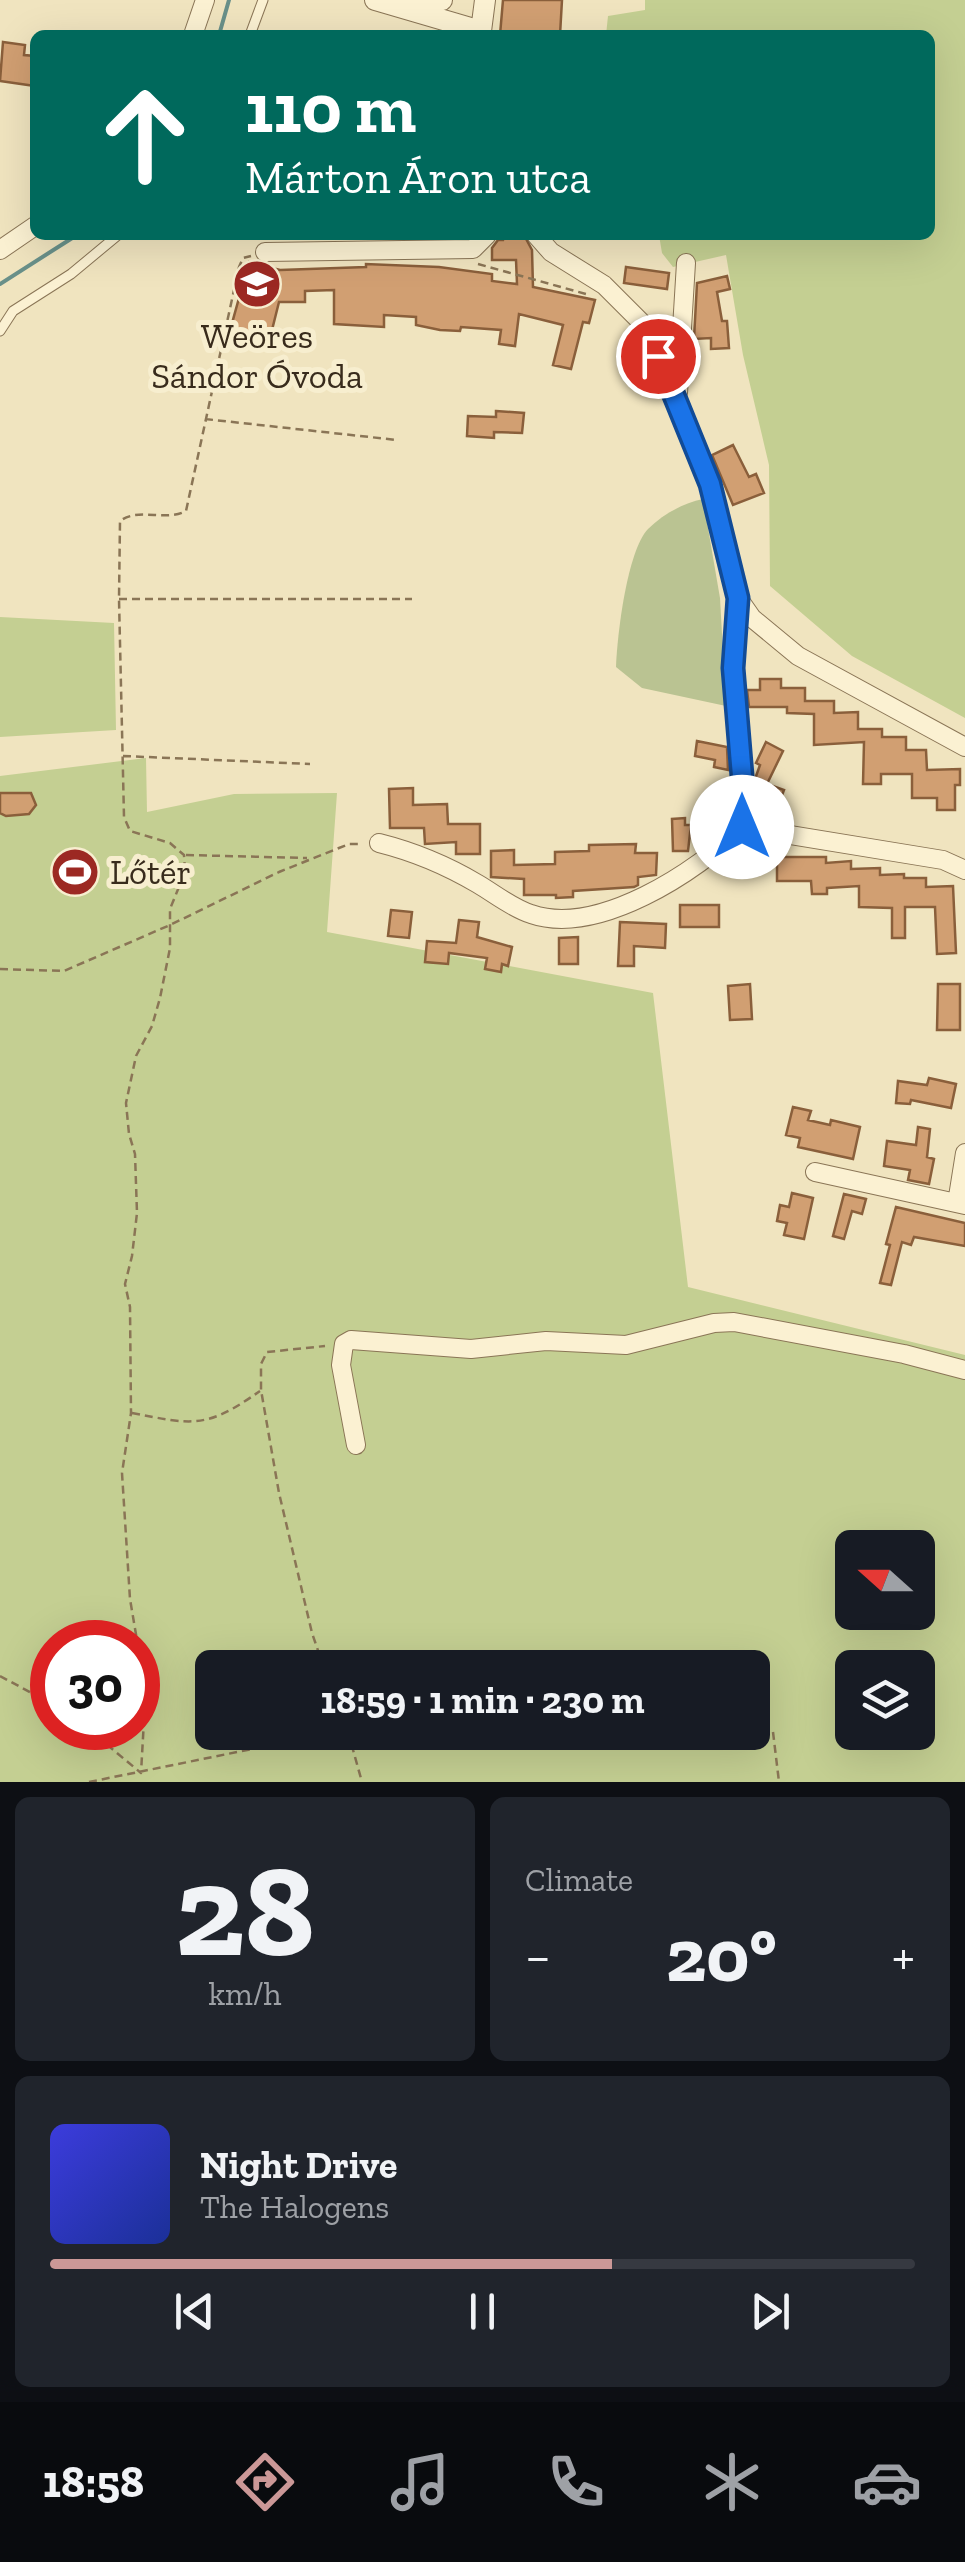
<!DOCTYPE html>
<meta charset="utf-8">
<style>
body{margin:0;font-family:"Zilla Slab",serif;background:#20242c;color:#f1f3f6;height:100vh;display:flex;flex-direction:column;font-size:38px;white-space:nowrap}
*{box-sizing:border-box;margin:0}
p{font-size:32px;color:#9ea1a6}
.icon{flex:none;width:55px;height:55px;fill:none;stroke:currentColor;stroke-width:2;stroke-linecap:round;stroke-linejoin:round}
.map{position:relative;height:1782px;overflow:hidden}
.drawer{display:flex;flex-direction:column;gap:15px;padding:15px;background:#0d0f14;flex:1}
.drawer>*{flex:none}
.hud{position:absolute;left:30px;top:30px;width:905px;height:210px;border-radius:15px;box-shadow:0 10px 40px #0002;background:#00695c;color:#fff;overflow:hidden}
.needle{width:65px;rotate:291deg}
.controls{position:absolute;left:835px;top:1530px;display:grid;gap:20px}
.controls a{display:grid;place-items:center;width:100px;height:100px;border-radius:15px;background:#171b24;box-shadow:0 10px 40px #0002;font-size:50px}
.speed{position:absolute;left:30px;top:1620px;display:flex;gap:20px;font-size:50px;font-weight:700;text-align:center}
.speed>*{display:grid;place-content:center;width:130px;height:130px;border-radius:50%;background:#171b24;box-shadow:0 10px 40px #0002;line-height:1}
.speed .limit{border:15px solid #d22;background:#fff;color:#111}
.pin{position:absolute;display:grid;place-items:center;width:85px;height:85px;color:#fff;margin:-42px;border:5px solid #fff;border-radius:50%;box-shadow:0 2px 10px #0007}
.me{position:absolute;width:110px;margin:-55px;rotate:0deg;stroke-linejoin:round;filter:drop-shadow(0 0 8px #0008)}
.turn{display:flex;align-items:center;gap:35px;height:210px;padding:0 50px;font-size:45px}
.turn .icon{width:130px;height:130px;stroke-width:2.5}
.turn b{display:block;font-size:70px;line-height:85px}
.big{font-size:75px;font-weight:700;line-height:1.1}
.drawer .widget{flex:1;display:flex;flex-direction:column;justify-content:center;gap:15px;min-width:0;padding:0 35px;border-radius:15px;background:#20242c}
.drawer .dial{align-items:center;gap:0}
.dial b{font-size:130px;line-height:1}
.song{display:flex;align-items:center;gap:30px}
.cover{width:120px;height:120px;border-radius:15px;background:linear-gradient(135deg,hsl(240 70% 55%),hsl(230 70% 35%))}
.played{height:10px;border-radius:5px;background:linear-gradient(90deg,#cb9897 65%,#363941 65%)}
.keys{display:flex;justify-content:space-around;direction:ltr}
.heat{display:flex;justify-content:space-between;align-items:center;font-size:55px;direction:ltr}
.drawer .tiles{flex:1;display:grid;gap:15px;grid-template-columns:1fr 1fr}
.widget:last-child{grid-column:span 2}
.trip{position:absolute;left:195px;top:1650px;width:575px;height:100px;border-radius:15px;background:#171b24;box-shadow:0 10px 40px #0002;font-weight:700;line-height:100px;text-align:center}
.tab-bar{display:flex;height:160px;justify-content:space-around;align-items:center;background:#090b0e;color:#9ea1a6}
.tab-bar .icon{width:70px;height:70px}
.tab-bar .selected{color:#cb9897}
.tab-bar b{font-size:45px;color:#f1f3f6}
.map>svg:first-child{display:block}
</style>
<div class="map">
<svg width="965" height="1782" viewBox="0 0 965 1782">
<rect width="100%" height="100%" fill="#f0e4bf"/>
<!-- green -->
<path fill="#c4cf92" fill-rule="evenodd" d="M645,0H965V718L852,656L770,586L769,465L743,355L726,255L673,267L662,253L659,235H930V35H606L608,16L645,10Z
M0,617L114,623L116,730L0,737Z
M146,758L147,812L234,794L337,793L327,932L653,993L688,1287L965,1355V1782H0V776ZM852,1548H918V1612H852ZM52,1642H138V1728H52ZM212,1668H752V1732H212ZM852,1668H918V1732H852Z"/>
<!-- cemetery -->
<path fill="#bac392" d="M703,499L720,598L726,706L642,688L616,667C617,636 627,551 648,529C663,514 684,503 703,499Z"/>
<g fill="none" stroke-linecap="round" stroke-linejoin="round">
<!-- stream -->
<path stroke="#699089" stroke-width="4" d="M219,35L229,0
M0,284L77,235"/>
</g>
<!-- building -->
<path fill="#d19f72" stroke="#8a5f3b" stroke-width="2.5" d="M503,0H562L560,35H500Z
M3,42L25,45L24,55L35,56V86L0,81Z
M504,235H524L532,250L533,287L595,300L589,323L583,322L571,369L553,365L563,325L519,314L515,346L499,344L501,330L461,327L460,331L440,330L416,325V317L384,315V327L334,324V290L305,291V302H279L270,338L231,327L249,262L280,270L366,267V264L439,267L492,274V281L517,284L516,260H492V248L498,240H503Z
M626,267L669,273L667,289L624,283Z
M727,276L730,289L717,292L722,321H727L729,348L711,349V338L694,339L697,283Z
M496,411L524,413L522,433L494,432V438L467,436L468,416L496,417Z
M733,445L749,477L756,474L764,493L733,505L712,455Z
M760,679H781V688H805V701H834V713L858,712V729H882V737H906V750H926L927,770L960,769V785H955V810H937V798H912V774H881V784H863L864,742L814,745V714L787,713V707H749L747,690H760Z
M697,741L727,747L728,770L714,767L715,760L695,756Z
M766,742L783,751L767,784L784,790L777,808L755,799V779L760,765L756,763Z
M413,788V805L447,804L448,824H480V854H456V842L425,844L424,828H390L389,789Z
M0,793H31L36,805L29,814L6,816L0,813Z
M685,818V825H691L688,851H673L672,819Z
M636,844L635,853H657L656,875L638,877V885L634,887L573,891V897L556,898V895H524V879L491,877V851L514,850V865L555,864V852L589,851V845Z
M777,857H826V863L851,861V869L880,868V875L904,874V878H926V887L953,886L956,953L937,954L935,907H905V938H892V908L859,907V886L827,888V894H812L811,881H777Z
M680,905H719V927H680Z
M391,910L412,912L409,938L388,936Z
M459,920L479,922L477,937L512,947L508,966L502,964L501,972L485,969L487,958L449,953L448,964L425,962L427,941L456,943Z
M620,922L666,924L665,948L634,946V966H618Z
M578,937V964H559V938Z
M750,984L752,1019L730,1020L728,986Z
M938,984H960V1030H937Z
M929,1078L956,1084L951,1108L911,1100L910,1104L896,1103L898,1081L927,1085Z
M793,1107L811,1111L808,1120L830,1125L831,1120L860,1127L853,1159L798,1147L800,1138L786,1135Z
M918,1127L930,1129L927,1157L934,1159L929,1184L908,1180L910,1170L884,1166L887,1141L916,1145Z
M792,1193L813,1198L804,1239L784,1235L787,1223L777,1221L780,1205L789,1207Z
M844,1194L866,1199L862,1214L852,1211L844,1239L833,1236Z
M896,1207L965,1223V1246L914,1237L911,1245L902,1242L891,1285L880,1283L890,1245L886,1244Z"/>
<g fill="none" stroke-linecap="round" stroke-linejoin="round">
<!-- service casing -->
<g stroke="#8a7556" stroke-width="11">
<path id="service" d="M250,35L263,0
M0,331L13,311L71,274L118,235"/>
</g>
<!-- minor casing -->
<g stroke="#8a7556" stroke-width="20">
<path id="minor" d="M193,35L205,0
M536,235L551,252L604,285L641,322L658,355L710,484L738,598L752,618L798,656L965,747
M0,250L35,226
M265,252L473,249L487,235
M678,393L686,263
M742,827L943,860L965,870
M379,843C415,852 446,865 478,884C495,894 512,908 531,914C597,937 697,872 742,827L743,788L733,668L738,598
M815,1172L965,1205
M957,1203L965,1153
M356,1445L341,1365L344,1344L351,1340L471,1349L546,1341L626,1345L714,1323L734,1322L904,1354L965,1370"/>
</g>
<!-- tertiary casing -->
<g stroke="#8a7556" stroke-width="22">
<path id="tertiary" d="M375,0L481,31L485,0
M409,5L442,0"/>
</g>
<!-- path -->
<path stroke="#8a7556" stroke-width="2.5" stroke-dasharray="8 5" stroke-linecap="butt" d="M478,264L586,294
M205,419L397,440
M119,599H412
M123,756L310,764
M186,855L307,858
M0,969L64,971L170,925L279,872L349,844H361
M132,1413C194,1425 206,1429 260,1391
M324,1668L312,1633L279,1493L261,1390V1364L267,1352L325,1346
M0,1676L52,1704
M87,1728L141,1773L144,1720L140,1658L130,1599L122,1473L131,1413L130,1307L125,1284L132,1256L137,1213L135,1154L129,1134L126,1103L136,1056L152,1026L160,998L170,948V909L185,872L184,855L170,843L130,831L124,817L119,599L120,521C139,507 165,522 186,511L239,267L243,258L251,256
M348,1732L362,1782
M773,1732L779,1782
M89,1782L336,1732"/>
<!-- service -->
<use href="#service" stroke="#fbf1d2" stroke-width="9"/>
<!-- minor -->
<use href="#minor" stroke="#fbf1d2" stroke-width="18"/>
<!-- tertiary -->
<use href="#tertiary" stroke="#fbf1d2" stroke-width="20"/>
</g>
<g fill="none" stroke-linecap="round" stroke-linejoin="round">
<!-- route casing -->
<g stroke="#114b97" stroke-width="25">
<path id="route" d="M658,356L710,484L738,598L733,668L743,788L742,827"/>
</g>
<!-- route -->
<use href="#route" stroke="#1a73e8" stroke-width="18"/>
</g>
<!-- icons -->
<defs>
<g id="school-disc" transform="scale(2.5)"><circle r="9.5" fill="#9c2923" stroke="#f7eecf"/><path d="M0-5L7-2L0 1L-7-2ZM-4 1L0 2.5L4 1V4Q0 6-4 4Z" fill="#fff"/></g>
<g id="stadium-disc" transform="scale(2.5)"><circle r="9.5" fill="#9c2923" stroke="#f7eecf"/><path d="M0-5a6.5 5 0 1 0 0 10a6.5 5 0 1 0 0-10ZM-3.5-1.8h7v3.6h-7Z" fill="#fff"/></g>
</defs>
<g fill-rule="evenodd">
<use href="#school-disc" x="257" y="284"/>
<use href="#stadium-disc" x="75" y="872"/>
</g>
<g text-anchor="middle" stroke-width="10" stroke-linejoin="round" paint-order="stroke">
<!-- poi labels -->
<g font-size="35" fill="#382b1c" stroke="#f7eecf">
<text x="257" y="348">Weöres<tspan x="257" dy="40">Sándor Óvoda</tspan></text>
<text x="110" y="884" text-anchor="start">Lőtér</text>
</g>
</g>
</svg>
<div class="controls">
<a><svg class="needle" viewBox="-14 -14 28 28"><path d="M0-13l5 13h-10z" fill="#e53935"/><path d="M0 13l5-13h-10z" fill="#9ea1a6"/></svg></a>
<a><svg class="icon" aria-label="layers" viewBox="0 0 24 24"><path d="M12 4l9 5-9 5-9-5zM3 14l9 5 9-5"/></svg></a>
</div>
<div class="speed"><div class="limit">30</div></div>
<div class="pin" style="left:658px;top:356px;background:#d93025"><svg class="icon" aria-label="arrive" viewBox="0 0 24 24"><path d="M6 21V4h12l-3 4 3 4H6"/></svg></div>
<svg class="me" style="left:742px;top:827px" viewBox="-20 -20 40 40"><circle r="19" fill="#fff"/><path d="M0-13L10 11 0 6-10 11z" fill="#1a73e8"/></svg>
<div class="trip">18:59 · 1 min · 230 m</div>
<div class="hud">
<div class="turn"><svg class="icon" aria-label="ahead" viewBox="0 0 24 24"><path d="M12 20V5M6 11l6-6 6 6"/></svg><div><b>110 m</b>Márton Áron utca</div></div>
</div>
</div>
<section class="drawer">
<div class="tiles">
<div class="widget dial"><b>28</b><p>km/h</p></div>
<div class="widget"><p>Climate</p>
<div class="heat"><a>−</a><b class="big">20°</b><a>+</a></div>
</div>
<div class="widget">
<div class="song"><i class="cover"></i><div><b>Night Drive</b><p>The Halogens</p></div></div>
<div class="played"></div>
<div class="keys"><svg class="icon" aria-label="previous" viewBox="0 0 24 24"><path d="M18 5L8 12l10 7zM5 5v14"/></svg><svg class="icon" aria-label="pause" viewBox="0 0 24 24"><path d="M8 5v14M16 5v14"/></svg><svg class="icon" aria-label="next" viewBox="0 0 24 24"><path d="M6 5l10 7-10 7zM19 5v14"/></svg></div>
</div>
</div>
</section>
<nav class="tab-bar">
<b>18:58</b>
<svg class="icon selected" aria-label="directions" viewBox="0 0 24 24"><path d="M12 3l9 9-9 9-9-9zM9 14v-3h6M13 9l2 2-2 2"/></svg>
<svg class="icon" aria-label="music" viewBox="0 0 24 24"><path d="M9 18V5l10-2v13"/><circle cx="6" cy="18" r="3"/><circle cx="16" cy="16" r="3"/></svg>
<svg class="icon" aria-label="phone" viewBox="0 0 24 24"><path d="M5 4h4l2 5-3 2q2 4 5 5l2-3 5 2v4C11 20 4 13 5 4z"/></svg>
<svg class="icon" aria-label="climate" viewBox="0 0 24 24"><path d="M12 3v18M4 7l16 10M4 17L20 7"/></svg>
<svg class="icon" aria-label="car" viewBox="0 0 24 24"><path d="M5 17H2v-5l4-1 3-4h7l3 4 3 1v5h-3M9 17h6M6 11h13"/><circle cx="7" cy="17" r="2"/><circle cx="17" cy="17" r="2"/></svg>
</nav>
